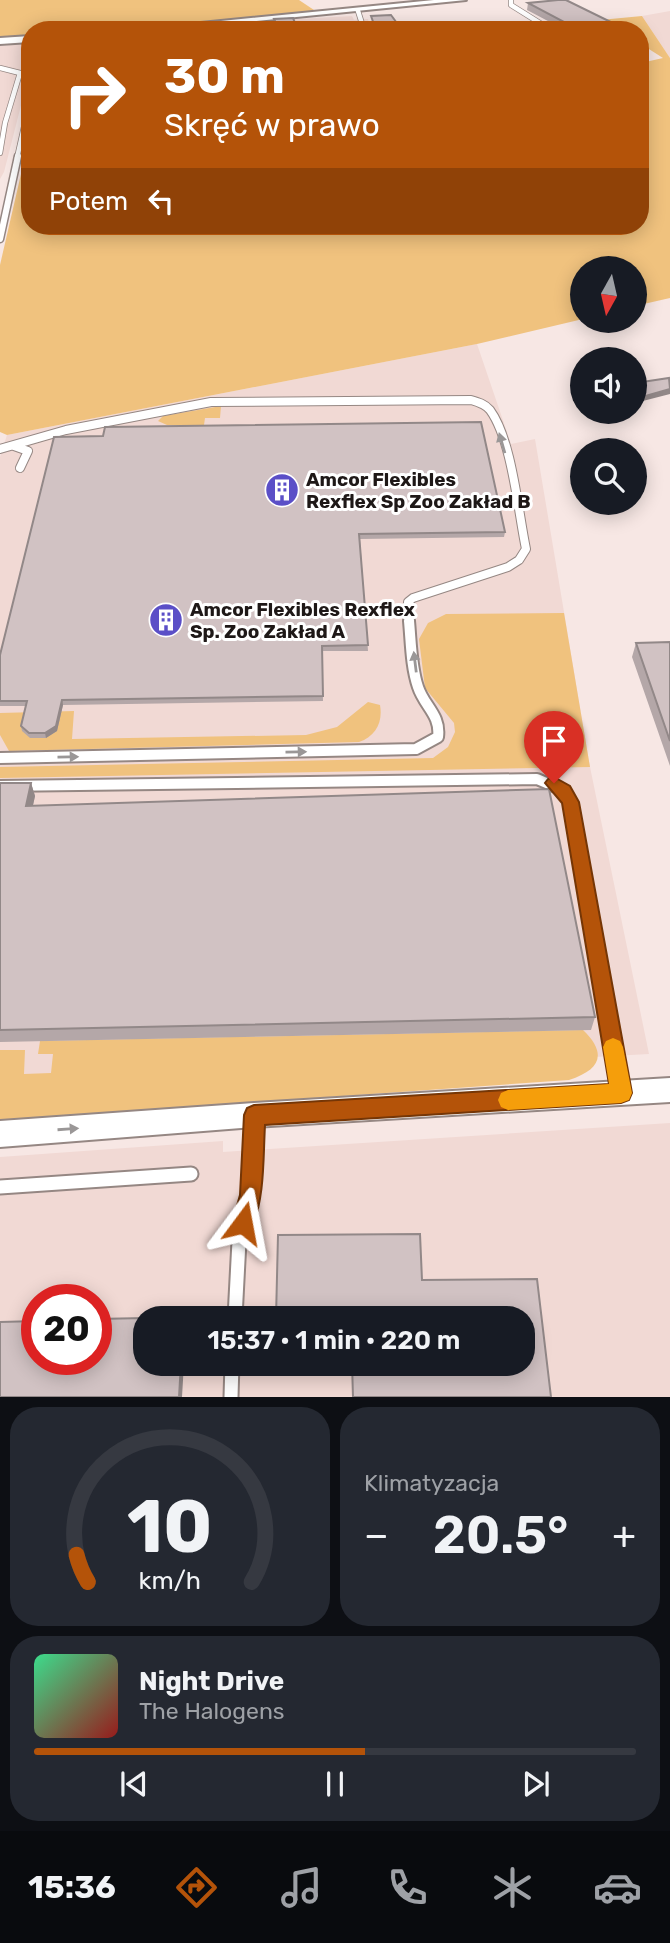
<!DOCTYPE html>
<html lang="pl">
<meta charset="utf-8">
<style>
body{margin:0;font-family:Rubik,sans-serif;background:#242831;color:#f1f3f6;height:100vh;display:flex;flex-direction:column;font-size:26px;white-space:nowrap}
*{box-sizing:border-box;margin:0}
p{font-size:23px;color:#9ea1a6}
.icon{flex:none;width:38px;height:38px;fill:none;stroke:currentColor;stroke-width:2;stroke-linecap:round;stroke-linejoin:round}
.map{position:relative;height:1397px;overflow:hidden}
.details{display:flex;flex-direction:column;gap:10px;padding:10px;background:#0d0f14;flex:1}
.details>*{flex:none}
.top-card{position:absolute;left:21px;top:21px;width:628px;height:214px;border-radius:28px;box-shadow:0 4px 18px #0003;background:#b45309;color:#fff;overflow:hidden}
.needle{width:46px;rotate:188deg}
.tools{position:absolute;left:570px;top:256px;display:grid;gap:14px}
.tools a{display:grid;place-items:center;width:77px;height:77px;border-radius:50%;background:#171b24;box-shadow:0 4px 18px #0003;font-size:35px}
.speed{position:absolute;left:21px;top:1284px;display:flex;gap:14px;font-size:35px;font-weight:700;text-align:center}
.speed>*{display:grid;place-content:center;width:91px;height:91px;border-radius:50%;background:#171b24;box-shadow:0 4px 18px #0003;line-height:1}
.speed .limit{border:10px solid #d22;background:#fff;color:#111}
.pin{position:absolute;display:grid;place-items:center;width:60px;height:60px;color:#fff;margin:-72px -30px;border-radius:50% 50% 50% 0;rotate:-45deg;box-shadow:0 0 7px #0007}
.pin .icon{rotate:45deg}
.me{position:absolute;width:77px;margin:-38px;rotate:13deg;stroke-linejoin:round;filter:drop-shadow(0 0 5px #0008)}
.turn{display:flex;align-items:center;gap:24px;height:147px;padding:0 28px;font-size:32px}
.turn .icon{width:91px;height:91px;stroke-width:2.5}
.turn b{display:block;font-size:49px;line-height:60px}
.then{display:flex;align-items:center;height:66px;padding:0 28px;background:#0003;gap:14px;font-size:26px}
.big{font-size:52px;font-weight:600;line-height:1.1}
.details .card{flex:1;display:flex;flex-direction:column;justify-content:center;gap:10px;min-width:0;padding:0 24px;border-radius:28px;background:#242831}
.details .dial{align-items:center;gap:0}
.dial svg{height:182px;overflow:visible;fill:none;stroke:#363941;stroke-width:7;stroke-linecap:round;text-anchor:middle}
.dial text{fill:#f1f3f6;stroke:none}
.song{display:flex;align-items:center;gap:21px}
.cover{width:84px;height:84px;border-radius:10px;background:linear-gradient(135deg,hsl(150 70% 55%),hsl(0 70% 35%))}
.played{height:7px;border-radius:4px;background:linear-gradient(90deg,#b45309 55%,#363941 55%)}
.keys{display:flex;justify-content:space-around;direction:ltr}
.heat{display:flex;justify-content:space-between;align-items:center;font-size:38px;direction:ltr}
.details .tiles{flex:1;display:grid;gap:10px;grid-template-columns:1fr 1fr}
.card:last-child{grid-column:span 2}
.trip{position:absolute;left:133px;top:1306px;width:402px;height:70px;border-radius:28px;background:#171b24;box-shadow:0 4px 18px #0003;font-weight:600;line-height:70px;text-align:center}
.dock{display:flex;height:112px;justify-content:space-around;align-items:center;background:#090b0e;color:#9ea1a6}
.dock .icon{width:49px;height:49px}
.dock .active{color:#b45309}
.dock b{font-size:32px;color:#f1f3f6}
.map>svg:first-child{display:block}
</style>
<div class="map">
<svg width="670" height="1397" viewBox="0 0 670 1397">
<rect width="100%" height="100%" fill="#f7e7e4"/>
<!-- built -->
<path fill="#f1d9d4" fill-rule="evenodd" d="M670,11V58L642,16Z
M352,16L354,20L368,19L371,30H298L295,19Z
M30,43V70L4,172L0,179V46Z
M477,344L511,444L535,439L590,767L649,1054L216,1078L0,1107V457L7,435Z
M670,1123V1397H0V1157L223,1141V1152ZM37,1300H96V1360H37ZM145,1318H523V1363H145Z"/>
<!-- green -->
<path fill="#f0c27e" d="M0,0H299L317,12L101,30H30V36L0,38Z
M642,16L670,58V298L635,306V268H583V319L477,344L7,435L0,432V265L30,135V226H640L641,63L663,58L641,44L640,30H617L600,20Z
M221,406L220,418H205L204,425H167L158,421L163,416Z
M564,613L590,767L0,778V767L433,758L448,747L455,732L454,723L425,688L419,639L428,623L446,614Z
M368,702L380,705C383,722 376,736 359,742L9,751L0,735V713L74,711L72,739L306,735L337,727Z
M583,1030C608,1054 600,1070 569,1080L0,1120V1050H25L24,1074L51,1073L53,1054H38L40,1041Z"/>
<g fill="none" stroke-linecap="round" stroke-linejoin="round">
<!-- service-far4 casing -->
<g stroke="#958783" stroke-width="6">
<path id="service-far4" d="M511,0V5L551,30
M358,11L364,30
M640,55L645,54
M0,68L20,73L5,123L0,153
M17,158L30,100"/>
</g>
<!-- service-far3 casing -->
<g stroke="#958783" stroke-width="9">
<path id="service-far3" d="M0,239L18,156"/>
</g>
<!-- service-far2 casing -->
<g stroke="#958783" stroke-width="10">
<path id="service-far2" d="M14,446L28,451L20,468
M0,449L66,430L211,402L471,400C478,402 485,404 490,410C512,440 518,511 526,549L519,560L508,567L413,598L408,602L410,623"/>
</g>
<!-- service-far1 casing -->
<g stroke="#958783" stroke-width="14">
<path id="service-far1" d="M0,758L416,749L438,737C441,715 424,706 418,687C411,667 411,642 409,621
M0,786L537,779L558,788L570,802L598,961"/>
</g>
<!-- service casing -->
<g stroke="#958783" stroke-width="17">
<path id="service" d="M598,959L621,1093
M0,1187L191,1174
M235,1318L239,1241L251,1195L254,1115
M231,1397L232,1363"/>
</g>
<!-- minor casing -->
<g stroke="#958783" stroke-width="4">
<path id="minor" d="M434,0H466L166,30H130Z
M30,36V42L0,44V38Z
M670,1078V1102L254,1127L0,1147V1121L254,1103Z"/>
</g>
<!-- service-far4 -->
<use href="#service-far4" stroke="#fff" stroke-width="4.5"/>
<!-- service-far3 -->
<use href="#service-far3" stroke="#fff" stroke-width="6"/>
<!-- service-far2 -->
<use href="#service-far2" stroke="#fff" stroke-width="8"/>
<!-- service-far1 -->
<use href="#service-far1" stroke="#fff" stroke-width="10"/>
<!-- service -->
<use href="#service" stroke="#fff" stroke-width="13"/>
<!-- minor -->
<use href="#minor" fill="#fff" fill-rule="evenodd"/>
</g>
<!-- wall -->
<path fill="#b4a7a8" d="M528,3L627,30H565L527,10Z
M54,437L505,532L504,537L360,539L368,651H322L323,701L63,705L57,731L46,738H30L22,731L21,726L26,706H0V655Z
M670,642V766L632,657L636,643Z
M0,783H31L35,796L33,805L595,1017L591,1030L0,1042Z
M420,1234L422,1280L537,1279L551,1397H352V1370H276L275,1363H523V1318H276L278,1235Z"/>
<!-- shaded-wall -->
<path fill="#928888" d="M645,39L644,46H640V40Z
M670,389V394L635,403V399Z
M62,700L63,705L57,731L46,738L45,733Z
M31,783L35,796L30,819L26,806Z
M181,1363H184L182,1397H179Z"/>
<!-- building -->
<path fill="#d1c2c3" stroke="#928888" stroke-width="2" d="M558,0H566L627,30H579L528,3Z
M391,15L402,30H376L371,16Z
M293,18L298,30H269L279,29L274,19Z
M669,378L670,389L635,399V383Z
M481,422L505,532L359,534L368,645L322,646L323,696L62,700L56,726L45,733H29L21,726L27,701H0V655L54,437L103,436L105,427Z
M670,642V741L636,643Z
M0,783H31L26,806L549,789L595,1017L0,1030Z
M420,1234L422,1280L537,1279L551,1397H353L352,1363H523V1318H276L278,1235Z
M145,1318V1363H181L179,1397H0V1322L37,1321V1360H96V1319Z"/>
<!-- one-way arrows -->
<defs><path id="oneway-solid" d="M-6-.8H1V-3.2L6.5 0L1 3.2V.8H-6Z" transform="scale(1.75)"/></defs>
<g fill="#9a9797">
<use href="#oneway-solid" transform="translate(502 443) rotate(-106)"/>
<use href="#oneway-solid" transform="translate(415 662) rotate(-97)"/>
<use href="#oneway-solid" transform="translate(296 752) rotate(-1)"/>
<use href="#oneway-solid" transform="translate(68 757) rotate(-1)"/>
<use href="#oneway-solid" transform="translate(68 1129) rotate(-4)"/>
</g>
<!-- route -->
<path fill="#b45309" stroke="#753606" stroke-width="2" d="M554,777L570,786L579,802L632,1093L629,1100L621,1103L265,1125C263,1160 265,1197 251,1231L243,1234L235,1231L232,1223L240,1195L244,1115L247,1108L254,1105L609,1084L562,803L545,783L548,779Z"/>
<!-- slow -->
<path fill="#f59e0b" d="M613,1038L620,1041L623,1047L632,1093L629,1100L621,1103L508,1110L501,1107L498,1100L501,1093L508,1090L609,1084L603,1047L606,1041Z"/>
<!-- icons -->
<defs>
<g id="building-disc" transform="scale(1.75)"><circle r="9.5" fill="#5b4fc7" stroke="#fff"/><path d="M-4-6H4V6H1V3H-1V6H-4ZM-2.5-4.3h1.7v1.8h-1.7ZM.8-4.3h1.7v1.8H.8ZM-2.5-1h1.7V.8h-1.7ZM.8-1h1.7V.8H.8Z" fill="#fff"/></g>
</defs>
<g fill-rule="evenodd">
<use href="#building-disc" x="282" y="490"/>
<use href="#building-disc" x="166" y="620"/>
</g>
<g text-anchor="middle" stroke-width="6" stroke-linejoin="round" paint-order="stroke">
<!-- poi labels -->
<g font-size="19" font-weight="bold" fill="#1e1817" stroke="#fff" text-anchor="start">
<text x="306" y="486">Amcor Flexibles<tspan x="306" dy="22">Rexflex Sp Zoo Zakład B</tspan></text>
<text x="190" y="616">Amcor Flexibles Rexflex<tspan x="190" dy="22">Sp. Zoo Zakład A</tspan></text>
</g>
</g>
</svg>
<div class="tools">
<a><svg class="needle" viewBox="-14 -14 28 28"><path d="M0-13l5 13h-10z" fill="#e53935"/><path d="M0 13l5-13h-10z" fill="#9ea1a6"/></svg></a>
<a><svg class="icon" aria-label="sound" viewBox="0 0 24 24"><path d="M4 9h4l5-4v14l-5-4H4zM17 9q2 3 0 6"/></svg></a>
<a><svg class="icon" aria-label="search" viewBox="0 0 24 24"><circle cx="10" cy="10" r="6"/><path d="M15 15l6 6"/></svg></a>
</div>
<div class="speed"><div class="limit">20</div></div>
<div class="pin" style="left:554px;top:783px;background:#d93025"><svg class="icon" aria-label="arrive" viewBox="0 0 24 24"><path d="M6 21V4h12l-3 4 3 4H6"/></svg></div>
<svg class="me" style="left:243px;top:1223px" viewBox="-20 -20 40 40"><path d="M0-17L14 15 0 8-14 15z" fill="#b45309" stroke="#fff" stroke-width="4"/></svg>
<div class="trip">15:37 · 1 min · 220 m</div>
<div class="top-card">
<div class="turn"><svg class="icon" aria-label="right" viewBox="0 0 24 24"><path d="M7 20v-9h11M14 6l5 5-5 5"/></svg><div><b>30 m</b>Skręć w prawo</div></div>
<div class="then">Potem<svg class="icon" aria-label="left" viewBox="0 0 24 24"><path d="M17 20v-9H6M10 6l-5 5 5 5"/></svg></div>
</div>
</div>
<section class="details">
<div class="tiles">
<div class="card dial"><svg viewBox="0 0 100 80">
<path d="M14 69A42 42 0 1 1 86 69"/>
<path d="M14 69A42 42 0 0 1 9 57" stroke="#b45309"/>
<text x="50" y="56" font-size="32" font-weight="700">10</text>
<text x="50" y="72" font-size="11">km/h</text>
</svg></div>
<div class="card"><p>Klimatyzacja</p>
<div class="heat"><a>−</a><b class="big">20.5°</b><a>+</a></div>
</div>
<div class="card">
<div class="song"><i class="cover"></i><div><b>Night Drive</b><p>The Halogens</p></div></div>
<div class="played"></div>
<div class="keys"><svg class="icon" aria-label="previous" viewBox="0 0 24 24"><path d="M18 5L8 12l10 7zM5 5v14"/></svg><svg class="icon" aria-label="pause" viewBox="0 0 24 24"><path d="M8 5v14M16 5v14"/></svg><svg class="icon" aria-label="next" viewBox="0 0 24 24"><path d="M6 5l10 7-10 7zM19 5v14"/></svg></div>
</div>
</div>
</section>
<nav class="dock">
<b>15:36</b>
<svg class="icon active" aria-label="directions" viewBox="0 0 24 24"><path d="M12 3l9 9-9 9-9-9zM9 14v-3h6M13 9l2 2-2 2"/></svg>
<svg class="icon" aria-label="music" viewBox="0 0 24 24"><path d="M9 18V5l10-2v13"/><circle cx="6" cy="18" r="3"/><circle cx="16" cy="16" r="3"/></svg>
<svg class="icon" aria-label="phone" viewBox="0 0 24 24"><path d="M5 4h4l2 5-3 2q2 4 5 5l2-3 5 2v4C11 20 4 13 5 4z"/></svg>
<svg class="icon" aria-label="climate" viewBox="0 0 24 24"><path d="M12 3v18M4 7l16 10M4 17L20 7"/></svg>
<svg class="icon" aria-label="car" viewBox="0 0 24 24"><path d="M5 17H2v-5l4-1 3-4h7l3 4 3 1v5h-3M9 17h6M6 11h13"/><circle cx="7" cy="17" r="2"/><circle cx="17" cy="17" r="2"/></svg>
</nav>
